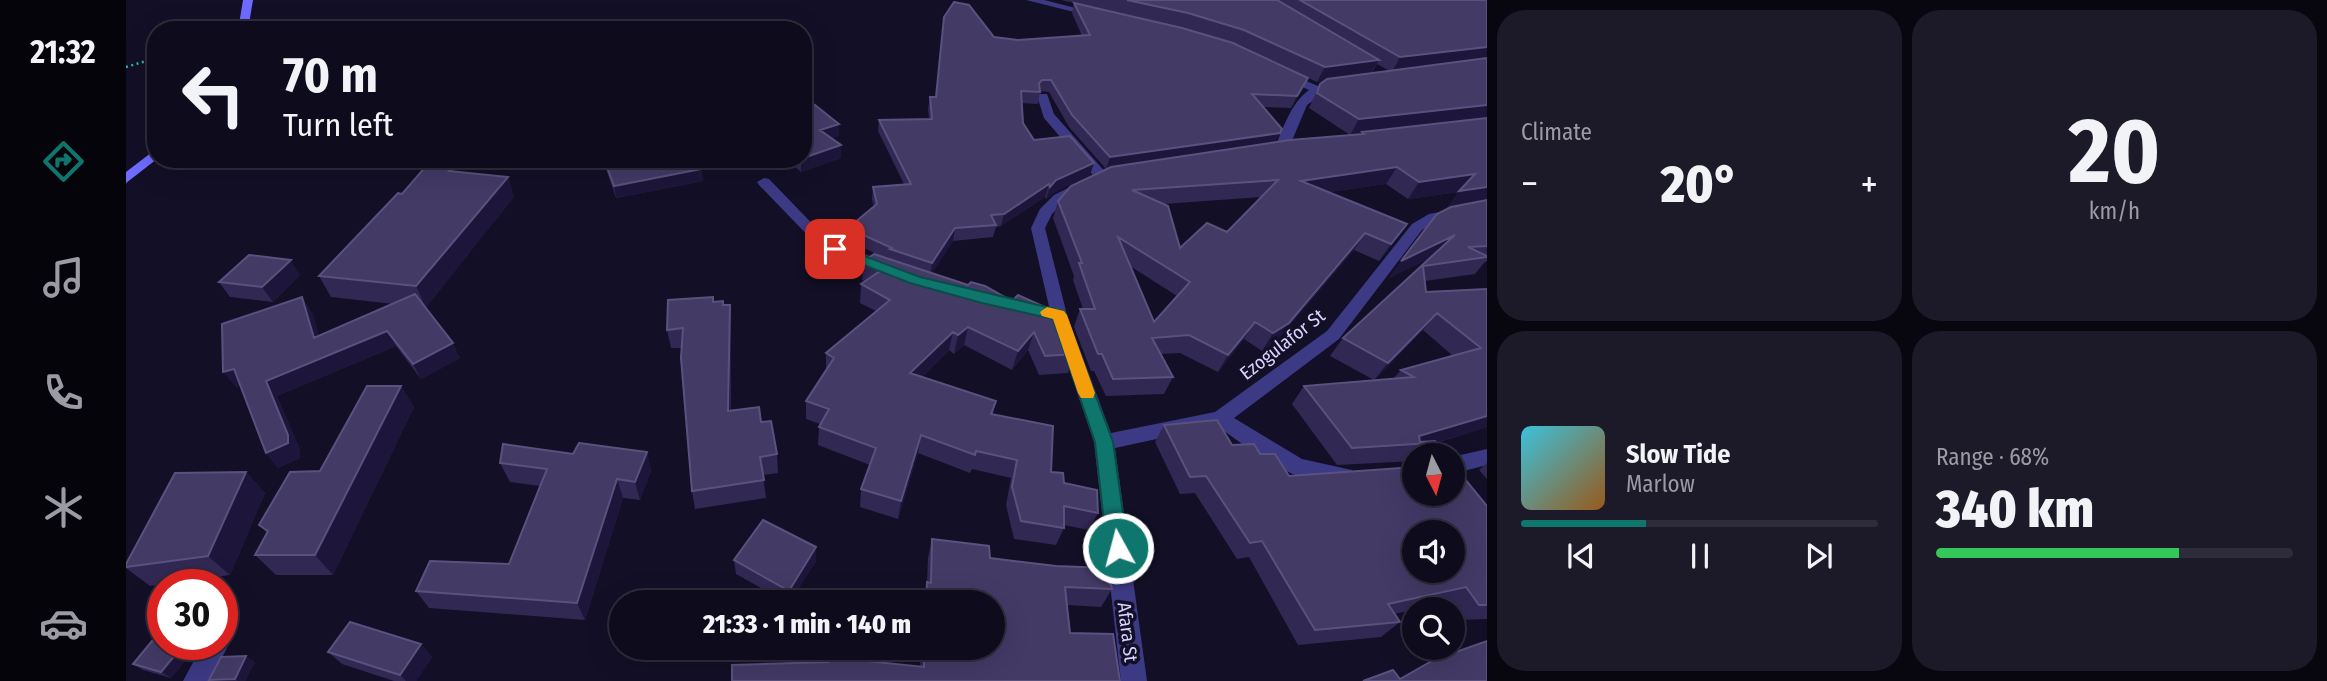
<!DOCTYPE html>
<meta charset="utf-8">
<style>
body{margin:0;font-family:"Fira Sans Condensed",sans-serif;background:#1c1929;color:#f1f3f6;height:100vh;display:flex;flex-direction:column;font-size:26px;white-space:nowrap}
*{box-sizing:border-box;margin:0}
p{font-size:23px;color:#9b9ba3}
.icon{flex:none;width:38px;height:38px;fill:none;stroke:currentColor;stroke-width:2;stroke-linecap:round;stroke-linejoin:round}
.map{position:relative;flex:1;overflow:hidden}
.panel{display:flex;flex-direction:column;gap:10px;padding:10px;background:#08060f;width:840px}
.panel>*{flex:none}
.hud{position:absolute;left:21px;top:21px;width:665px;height:147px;border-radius:28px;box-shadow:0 7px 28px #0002,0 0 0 2px #2e2b3b;background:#0e0b1c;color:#f1f3f6;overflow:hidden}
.needle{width:46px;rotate:174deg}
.fabs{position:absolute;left:1276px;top:443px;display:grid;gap:14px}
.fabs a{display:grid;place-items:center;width:63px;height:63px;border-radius:50%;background:#0e0b1c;box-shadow:0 7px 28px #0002,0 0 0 2px #2e2b3b;font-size:35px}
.speed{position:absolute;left:21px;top:569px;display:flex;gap:14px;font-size:35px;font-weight:700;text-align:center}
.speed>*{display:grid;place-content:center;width:91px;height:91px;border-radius:50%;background:#0e0b1c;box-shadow:0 7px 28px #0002,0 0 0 2px #2e2b3b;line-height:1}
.speed .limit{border:10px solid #d22;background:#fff;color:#111}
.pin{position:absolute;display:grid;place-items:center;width:60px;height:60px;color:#fff;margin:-30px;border-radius:14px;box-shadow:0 4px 10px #0006}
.me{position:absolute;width:77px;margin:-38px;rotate:353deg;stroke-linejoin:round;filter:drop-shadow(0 0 5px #0008)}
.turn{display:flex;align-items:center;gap:24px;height:147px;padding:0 21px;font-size:32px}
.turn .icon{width:91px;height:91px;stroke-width:2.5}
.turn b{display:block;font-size:49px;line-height:60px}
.big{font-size:52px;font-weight:800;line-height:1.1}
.panel .card{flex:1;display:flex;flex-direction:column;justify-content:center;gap:10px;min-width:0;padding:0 24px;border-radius:28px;background:#1c1929}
.panel .dial{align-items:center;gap:0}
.dial b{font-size:91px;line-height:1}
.song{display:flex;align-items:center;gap:21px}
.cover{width:84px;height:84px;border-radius:10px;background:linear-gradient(135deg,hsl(190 70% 55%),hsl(30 70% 35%))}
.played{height:7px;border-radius:4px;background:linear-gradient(90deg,#0f766e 35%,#2e2b3b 35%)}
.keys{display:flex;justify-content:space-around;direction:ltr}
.heat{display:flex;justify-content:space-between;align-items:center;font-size:38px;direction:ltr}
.charge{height:10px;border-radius:5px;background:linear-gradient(90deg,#34c759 68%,#2e2b3b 0)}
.panel .tiles{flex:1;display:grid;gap:10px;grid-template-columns:repeat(2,1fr)}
.trip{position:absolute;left:483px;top:590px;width:396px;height:70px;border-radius:35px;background:#0e0b1c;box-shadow:0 7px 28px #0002,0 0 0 2px #2e2b3b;font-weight:800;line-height:70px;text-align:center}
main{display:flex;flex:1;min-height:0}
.tabs{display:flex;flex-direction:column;width:126px;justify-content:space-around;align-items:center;background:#06040b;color:#9b9ba3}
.tabs .icon{width:49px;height:49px}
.tabs .active{color:#0f766e}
.tabs b{font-size:32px;color:#f1f3f6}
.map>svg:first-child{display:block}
</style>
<main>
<nav class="tabs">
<b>21:32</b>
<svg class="icon active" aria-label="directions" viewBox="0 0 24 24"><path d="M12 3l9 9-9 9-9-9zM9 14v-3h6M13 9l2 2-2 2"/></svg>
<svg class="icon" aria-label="music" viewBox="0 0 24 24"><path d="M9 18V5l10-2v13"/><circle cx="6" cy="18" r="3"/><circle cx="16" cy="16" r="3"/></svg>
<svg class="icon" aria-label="phone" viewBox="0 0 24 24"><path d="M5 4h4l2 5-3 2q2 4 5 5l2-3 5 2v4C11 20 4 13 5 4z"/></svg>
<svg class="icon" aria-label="climate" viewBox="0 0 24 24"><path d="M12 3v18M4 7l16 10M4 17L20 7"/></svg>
<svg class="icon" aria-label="car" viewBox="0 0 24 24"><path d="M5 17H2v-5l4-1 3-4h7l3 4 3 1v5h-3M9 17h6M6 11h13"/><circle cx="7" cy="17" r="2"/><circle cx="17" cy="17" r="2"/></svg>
</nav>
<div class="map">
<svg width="1361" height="681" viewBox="0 0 1361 681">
<rect width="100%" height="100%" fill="#130f26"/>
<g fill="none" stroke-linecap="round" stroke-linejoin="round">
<!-- path -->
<path stroke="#2fb8b0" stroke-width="2.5" stroke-dasharray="2 3.5" stroke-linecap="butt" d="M0,67L30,58"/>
<!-- street -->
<path fill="#3d3a85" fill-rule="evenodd" d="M900,0H918L973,14L968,17Z
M1157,71L1192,86L1198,85L1204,88L1181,105L1162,150L1155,154L1148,150C1157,129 1164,104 1183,90L1153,76V72Z
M913,94H921L928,114L981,174V180H971L918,118L911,96Z
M638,178L643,179L701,239L767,265L769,269L767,273H755L691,245L633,185L631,182Z
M956,181L963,185L961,188L938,201L926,214L919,228L941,315L985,433L1089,412L1201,331L1286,224L1303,214L1361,204V212L1312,221L1296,230L1213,339L1108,418L1176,459L1226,470L1229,476L1226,482C1184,497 1124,449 1091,426L989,448L1021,681H995L968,442L925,315L905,228L914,209L928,195Z
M1361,449V465L1326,474V457Z
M96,634L103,644L84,681H57L77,644H96Z"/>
<!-- secondary -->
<path fill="#6f6bff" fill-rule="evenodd" d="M117,0H127L122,30H112Z
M30,149L31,159L0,183V172Z"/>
</g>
<!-- wall -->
<path fill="#312854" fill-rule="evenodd" d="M935,0H1361V261L1359,262L1349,274L1299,281L1300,292L1361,289V427L1310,443L1320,455H1288V461L1211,465L1166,404L1178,386L1267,379L1275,370L1327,356L1297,330L1248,380L1204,356L1217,338L1304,258L1263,278L1275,261L1323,208H1321L1333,192L1282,199L1260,184L1203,192L1269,241L1253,261L1228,250L1151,340L1136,351L1118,339L1092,372L1054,353L1035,354L1047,377L1038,394L980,396L968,371H965L948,327L954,309H957L947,280L948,276L927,218L932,201L980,169L943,127L923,92L914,91L912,104L895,103L897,123L908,140L964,175L927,193L920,199L919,197L875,226L870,227L867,237L827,241L806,273L948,354L942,373L913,375L902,350L886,370L838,345L828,354L823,350L796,377L870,401L867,414L925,472L972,513L963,530L938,525V528L930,545L888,539L880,505L885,478L846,469L844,473L792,453L772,519L734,507L735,489L744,465L692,445L693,427L694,424L680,419V401L700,371V353L750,311L734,303L735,284L739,281L736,280L738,261L761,259L721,240L722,228L748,207L746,199L747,187L778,184L752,131L753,120L803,119L802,109L804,97H810L868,37L892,40L956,36L946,13L948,3L1057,27ZM1112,44L1191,82L1198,81L1194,84L1183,108L1224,135L1149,142L1137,107L1165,108L1176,90ZM1251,64L1262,70L1263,71L1246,73ZM1135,197L1101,232L1054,248L1038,204ZM1004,266L1051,296L1028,322Z
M677,99L713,136L706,138L715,158L675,172L661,160L575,167L577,181L490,198L480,169L478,159H677Z
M327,167L328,171L382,177L388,197L299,307L334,358L295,379L270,346L151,396L174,450V458L152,468L140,453L115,385L110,387L186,312L193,336L267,304L205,297L193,276L276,194Z
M174,275L147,302L104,297L93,282Z
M587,302L597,305H604L605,323V411L635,422L651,454L652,473L637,475L640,498L569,509L566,491L556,348H545L541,330Z
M275,386L288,407L207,575H150L129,555L141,533L133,525L194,471Z
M1038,425L1134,454L1163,476L1361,506V619L1331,620L1326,613V609H1324L1319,603L1268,614L1274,622L1255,637L1172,645L1123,557L1111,559L1069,493L1054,494L1029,442Z
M521,452L525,471L514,500L497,498L459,620L303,608L290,591L383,564L414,486L384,482L374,463L447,454Z
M1361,463V479L1353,470Z
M120,472L139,493L104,575L24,586L0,568V564Z
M806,539L864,558L986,589L975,607L941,605L944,633L994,681L794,667L795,648H866V602H797L801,582L802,558Z
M690,547V561L664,602H660L610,574L608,560Z
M295,644L306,657L290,681H268L216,664L202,652Z
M64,655L45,678L17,670L7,664Z
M129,662L119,681L83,680Z"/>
<!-- shaded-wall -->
<path fill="#1d163a" d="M1361,47V60L1266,72L1274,57Z
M1253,60L1244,75L1191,82L1199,67Z
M1182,78L1176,90L1165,108L1171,96Z
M1361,105V119L1236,132L1235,134L1224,135L1233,119Z
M713,124V136L694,142V130Z
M1154,133L1148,145L980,169L984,157Z
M715,145V158L675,172V159Z
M968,163L964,175L927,193L920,199L924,187L930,180Z
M1271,167L1260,184L1166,197L1175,181Z
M575,169L577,181L490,198L488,186Z
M1349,174L1361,176V202L1321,208L1333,192L1282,199L1293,182Z
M382,177L388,197L300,308L290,286Z
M923,184L919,197L875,226L878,214Z
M1281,224L1269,241L1253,261L1265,244Z
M829,228L827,241L804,276L806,263Z
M1239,233L1228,250L1151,340L1136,351L1147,333Z
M1329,235L1316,252L1263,278L1275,261Z
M165,260L174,275L147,302L136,287Z
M176,297L186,312L198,353L188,338Z
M604,305L605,323L604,430L602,411Z
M1311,313L1297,330L1248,380L1262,363Z
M1129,322L1118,339L1092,372L1102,355Z
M842,327L838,345L828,354L832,335Z
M261,331L270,346L151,396L174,450V458L152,468L140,453V381Z
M827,332L823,350L782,391L784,373Z
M908,332L902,350L886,370L892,351Z
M327,343L334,358L295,379L287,364Z
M108,369L120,384L110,387L97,372Z
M275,386L288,407L207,575L189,555Z
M1361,416V427L1305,444L1284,445L1293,436Z
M795,435L792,453L772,519L775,501Z
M521,452L525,471L514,500L509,482Z
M120,472L139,493L104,575L82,556Z
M491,479L497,498L459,620L451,603Z
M690,547V561L664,602H663V591Z
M295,644L306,657L290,681H280L274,675Z
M54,649L64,655L45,678L35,672Z
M120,656L129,662L119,681H112L109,679Z"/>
<!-- building -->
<path fill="#433a66" stroke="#5a527e" stroke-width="2" fill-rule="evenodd" d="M1001,0H1151L1253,60L1199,67L1118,30L1062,13Z
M1174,0H1361V47L1274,57Z
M828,2L843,5L868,37L892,40L964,35L948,3L1056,28L1107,43L1182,78L1171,96L1126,94L1156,129L1154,133L984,157L946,115L925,80H916L913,83L914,92L895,91L897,123L908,140L944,136L968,163L930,180L924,187L923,184L878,214L865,215L870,225L829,228L806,263L764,249L766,248L722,228L751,204L747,187L785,184L753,120L806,119L804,97H810L818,17Z
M1361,58V105L1233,119L1191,93L1194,84L1201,79Z
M677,99L689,105L713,124L694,130L715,145L677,158Z
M1361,118V187L1333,191L1349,174L1293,182L1271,167L1175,181L1281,224L1265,244L1239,233L1163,323L1147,333L1129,322L1102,355L1063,335L1026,338L1047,377L987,379L976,354H972L954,309H969L953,263H956L932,201L945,186L985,167L1164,140L1238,134L1236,132ZM1152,180L1101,232L1081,223L1054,248L1042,206L1006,190ZM992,237L1064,282L1028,322Z
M478,159H570L575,169L488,186Z
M301,165L327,167L323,171L382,177L290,286L193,276L272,193L276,194Z
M1361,200V246L1342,247L1361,256V257L1297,266L1300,292L1361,289V416L1293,436L1294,442L1309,441L1320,455H1307V446L1305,443L1226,448L1178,386L1288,377L1275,370L1355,348L1311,313L1262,363L1217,338L1329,235L1275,261L1311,214L1325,207Z
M748,254L842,285L845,282L859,286L886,301L892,295L923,309H932L948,354L919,356L908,332L892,351L842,327L832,335L827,332L784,373L870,401L865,414L927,426L925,472L937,473L938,483L971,490L972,513L938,506V528L895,521L886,487L891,460L850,451L849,455L795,435L775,501L735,489L750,448L693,427L703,409L680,401L708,358L700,353L764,300L735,284L754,271L738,261Z
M123,255L165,260L136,287L93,282Z
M289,294L327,343L287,364L261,331L140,381L162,435V443L140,453L108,369L97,372L96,324L176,297L188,338Z
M587,297V302L597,301V305H604L602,411L633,407L635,422L645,421L651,454L634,457L638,480L566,491L555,358L557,328L541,330L542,300Z
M241,386H275L189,555H129L142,531L133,525L164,472L194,471Z
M1091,420L1106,445L1128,444L1134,454H1149L1163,476L1288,467V494H1326V463L1361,506V605H1353L1340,587L1262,604L1274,622L1189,630L1136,541L1124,543L1080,476L1064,477L1038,425ZM1288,532H1326V570H1288Z
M453,443L521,452L509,482L491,479L451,603L290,591L304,561L383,564L421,469L374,463L377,444L447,454Z
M120,472L82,556L0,567V564L49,473Z
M637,520L690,547L663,591L608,560Z
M806,539L863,546L864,558L930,566L981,568L986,589L939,587L944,633L987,634L994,681H606V665L703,662V657L798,667V648H866V602H800L801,582L805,583Z
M224,622L295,644L274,675L202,652Z
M26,641L54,649L35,672L7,664Z
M1361,641V681H1237L1267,670L1274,679L1327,649L1330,652Z
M120,656L109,679L83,680L95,657Z"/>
<!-- route -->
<path fill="#0f766e" stroke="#0a4d48" stroke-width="2" d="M709,245L794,277L938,311L987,442L1002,548L999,555L992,558L984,555L981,548L969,442L927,319L856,303L784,283L705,252L702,249Z"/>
<!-- slow -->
<path fill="#f59e0b" d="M921,307L938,311L941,315L969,393L967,398H955L952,393L927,319L916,316L914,312Z"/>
<g text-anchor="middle" stroke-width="7" stroke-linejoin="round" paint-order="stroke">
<!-- street labels -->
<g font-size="19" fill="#d9d4ff" stroke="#130f26">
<text transform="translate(1156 344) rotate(-38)" y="7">Ezogulafor St</text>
<text transform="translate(1002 632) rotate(83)" y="7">Afara St</text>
</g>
</g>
</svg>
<div class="fabs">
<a><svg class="needle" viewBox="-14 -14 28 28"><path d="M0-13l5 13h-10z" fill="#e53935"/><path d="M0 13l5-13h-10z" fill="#9b9ba3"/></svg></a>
<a><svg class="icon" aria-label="sound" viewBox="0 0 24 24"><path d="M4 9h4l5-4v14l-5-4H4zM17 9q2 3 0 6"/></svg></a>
<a><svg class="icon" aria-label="search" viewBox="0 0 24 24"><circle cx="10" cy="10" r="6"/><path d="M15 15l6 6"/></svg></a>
</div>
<div class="speed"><div class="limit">30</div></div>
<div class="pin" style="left:709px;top:249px;background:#d93025"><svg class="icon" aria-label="arrive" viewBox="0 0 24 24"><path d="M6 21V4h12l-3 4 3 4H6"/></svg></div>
<svg class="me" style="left:992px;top:548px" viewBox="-20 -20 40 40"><circle r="17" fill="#0f766e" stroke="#fff" stroke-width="3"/><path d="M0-11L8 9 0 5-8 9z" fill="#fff"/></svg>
<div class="trip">21:33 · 1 min · 140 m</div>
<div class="hud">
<div class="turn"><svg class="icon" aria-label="left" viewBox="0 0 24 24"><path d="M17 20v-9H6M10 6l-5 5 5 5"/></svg><div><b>70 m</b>Turn left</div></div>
</div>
</div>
<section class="panel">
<div class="tiles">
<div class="card"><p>Climate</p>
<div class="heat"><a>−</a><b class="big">20°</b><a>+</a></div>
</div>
<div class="card dial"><b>20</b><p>km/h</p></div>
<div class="card">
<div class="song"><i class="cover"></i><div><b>Slow Tide</b><p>Marlow</p></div></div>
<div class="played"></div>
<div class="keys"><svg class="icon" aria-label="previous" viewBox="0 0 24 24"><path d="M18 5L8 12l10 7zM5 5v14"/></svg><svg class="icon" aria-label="pause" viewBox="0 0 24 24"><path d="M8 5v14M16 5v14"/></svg><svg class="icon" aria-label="next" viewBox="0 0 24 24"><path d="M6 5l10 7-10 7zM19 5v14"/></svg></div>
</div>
<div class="card"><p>Range · 68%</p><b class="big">340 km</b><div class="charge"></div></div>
</div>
</section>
</main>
